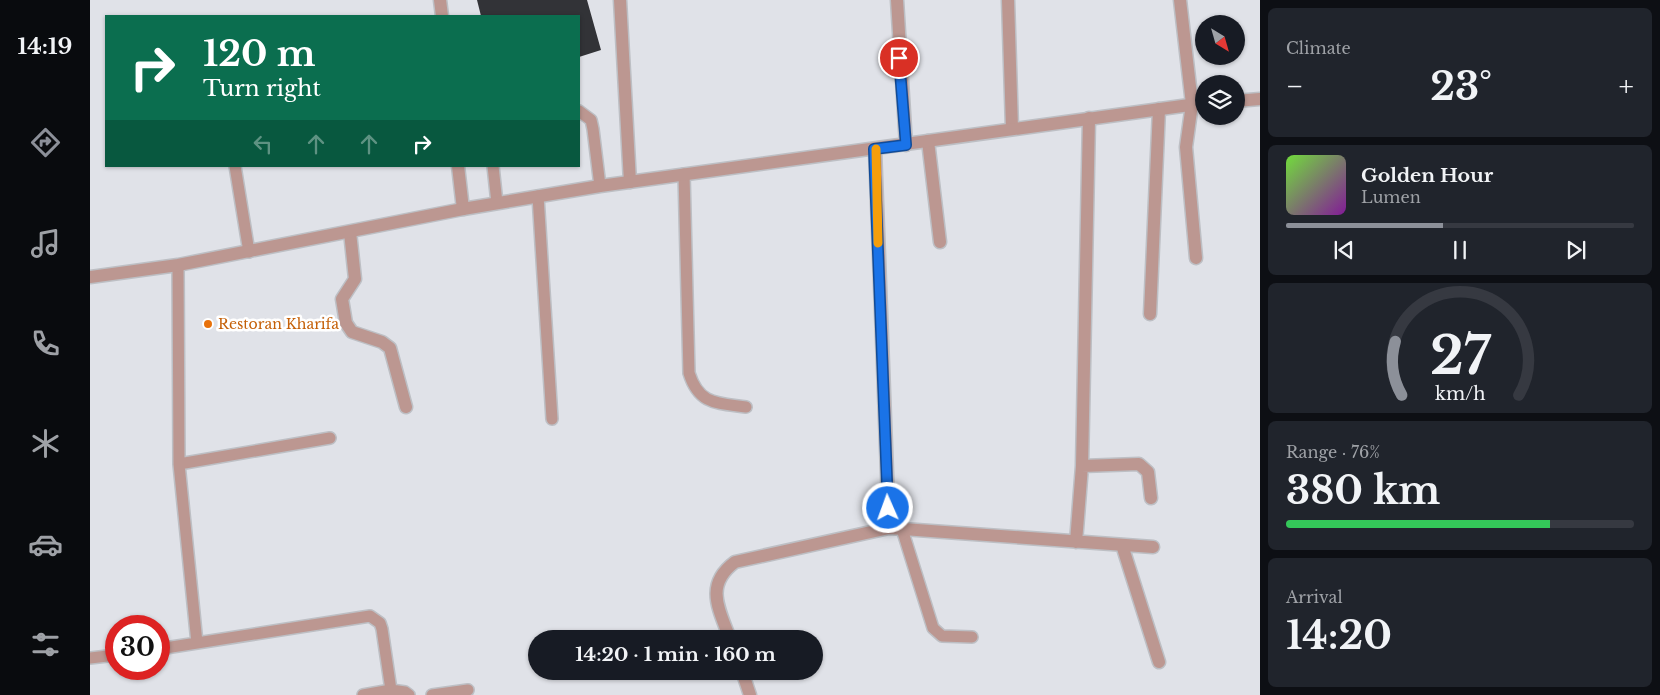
<!DOCTYPE html>
<meta charset="utf-8">
<style>
body{margin:0;font-family:"Libre Baskerville",serif;background:#20242c;color:#f1f3f6;height:100vh;display:flex;flex-direction:column;font-size:19px;white-space:nowrap}
*{box-sizing:border-box;margin:0}
p{font-size:16px;color:#9ea1a6}
.icon{flex:none;width:28px;height:28px;fill:none;stroke:currentColor;stroke-width:2;stroke-linecap:round;stroke-linejoin:round}
.map{position:relative;flex:1;overflow:hidden}
.sheet{display:flex;flex-direction:column;gap:8px;padding:8px;background:#0d0f14;width:400px}
.sheet>*{flex:none}
.top-card{position:absolute;left:15px;top:15px;width:475px;height:152px;border-radius:0px;box-shadow:0 1px 4px #0004;background:#0b6e4f;color:#fff;overflow:hidden}
.needle{width:32px;rotate:143deg}
.fabs{position:absolute;left:1105px;top:15px;display:grid;gap:10px}
.fabs a{display:grid;place-items:center;width:50px;height:50px;border-radius:50%;background:#171b24;box-shadow:0 1px 4px #0004;font-size:25px}
.speed{position:absolute;left:15px;top:615px;display:flex;gap:10px;font-size:25px;font-weight:700;text-align:center}
.speed>*{display:grid;place-content:center;width:65px;height:65px;border-radius:50%;background:#171b24;box-shadow:0 1px 4px #0004;line-height:1}
.speed .limit{border:8px solid #d22;background:#fff;color:#111}
.pin{position:absolute;display:grid;place-items:center;width:42px;height:42px;color:#fff;margin:-21px;border:2px solid #fff;border-radius:50%;box-shadow:0 1px 5px #0007}
.me{position:absolute;width:55px;margin:-28px;rotate:358deg;stroke-linejoin:round;filter:drop-shadow(0 0 4px #0008)}
.turn{display:flex;align-items:center;gap:18px;height:105px;padding:0 15px;font-size:22px}
.turn .icon{width:65px;height:65px;stroke-width:2.5}
.turn b{display:block;font-size:35px;line-height:42px}
.lanes{display:flex;align-items:center;height:48px;padding:0 15px;background:#0003;justify-content:center;gap:25px;direction:ltr}
.lanes .off{opacity:.35}
.big{font-size:38px;font-weight:700;line-height:1.1}
.sheet .tile{flex:1;display:flex;flex-direction:column;justify-content:center;gap:8px;min-width:0;padding:0 18px;border-radius:8px;background:#20242c}
.sheet .dial{align-items:center;gap:0}
.dial svg{height:130px;overflow:visible;fill:none;stroke:#363941;stroke-width:7;stroke-linecap:round;text-anchor:middle}
.dial text{fill:#f1f3f6;stroke:none}
.song{display:flex;align-items:center;gap:15px}
.cover{width:60px;height:60px;border-radius:8px;background:linear-gradient(135deg,hsl(100 70% 55%),hsl(290 70% 35%))}
.played{height:5px;border-radius:2px;background:linear-gradient(90deg,#8c9099 45%,#363941 45%)}
.keys{display:flex;justify-content:space-around;direction:ltr}
.heat{display:flex;justify-content:space-between;align-items:center;font-size:28px;direction:ltr}
.charge{height:8px;border-radius:4px;background:linear-gradient(90deg,#34c759 76%,#363941 0)}
.trip{position:absolute;left:438px;top:630px;width:295px;height:50px;border-radius:25px;background:#171b24;box-shadow:0 1px 4px #0004;font-weight:700;line-height:50px;text-align:center}
main{display:flex;flex:1;min-height:0}
.tab-bar{display:flex;flex-direction:column;width:90px;justify-content:space-around;align-items:center;background:#090b0e;color:#9ea1a6}
.tab-bar .icon{width:35px;height:35px}
.tab-bar .active{color:#8c9099}
.tab-bar b{font-size:22px;color:#f1f3f6}
.map>svg:first-child{display:block}
</style>
<main>
<nav class="tab-bar">
<b>14:19</b>
<svg class="icon active" aria-label="directions" viewBox="0 0 24 24"><path d="M12 3l9 9-9 9-9-9zM9 14v-3h6M13 9l2 2-2 2"/></svg>
<svg class="icon" aria-label="music" viewBox="0 0 24 24"><path d="M9 18V5l10-2v13"/><circle cx="6" cy="18" r="3"/><circle cx="16" cy="16" r="3"/></svg>
<svg class="icon" aria-label="phone" viewBox="0 0 24 24"><path d="M5 4h4l2 5-3 2q2 4 5 5l2-3 5 2v4C11 20 4 13 5 4z"/></svg>
<svg class="icon" aria-label="climate" viewBox="0 0 24 24"><path d="M12 3v18M4 7l16 10M4 17L20 7"/></svg>
<svg class="icon" aria-label="car" viewBox="0 0 24 24"><path d="M5 17H2v-5l4-1 3-4h7l3 4 3 1v5h-3M9 17h6M6 11h13"/><circle cx="7" cy="17" r="2"/><circle cx="17" cy="17" r="2"/></svg>
<svg class="icon" aria-label="filters" viewBox="0 0 24 24"><path d="M4 7h16M4 17h16"/><circle cx="9" cy="7" r="2"/><circle cx="15" cy="17" r="2"/></svg>
</nav>
<div class="map">
<svg width="1170" height="695" viewBox="0 0 1170 695">
<rect width="100%" height="100%" fill="#e0e2e8"/>
<!-- building -->
<path fill="#323337" d="M387,0H497L511,50L489,57V16H391Z"/>
<g fill="none" stroke-linecap="round" stroke-linejoin="round">
<!-- service casing -->
<g stroke="#bdbfc4" stroke-width="14">
<path id="service" d="M489,111L501,120L503,129L510,186
M145,166L159,252
M403,166L407,203
M594,174L599,373C609,405 627,403 656,407
M448,196L462,419
M88,265L89,464L107,643L280,616L290,623L292,629L301,690L273,695
M89,464L240,438
M812,529L843,628L852,636L882,637
M69,649L107,643
M0,658L26,655
M301,690L315,692L319,695
M342,695L378,690"/>
</g>
<!-- minor casing -->
<g stroke="#bdbfc4" stroke-width="15">
<path id="minor" d="M350,0L352,16
M530,0L540,182
M807,0L816,145
M918,0L922,128
M1090,0L1102,104L1096,147L1106,258
M999,118L992,466L1049,464L1058,472L1061,498
M838,141L850,242
M368,166L373,209
M260,232L265,279L252,299L256,323L262,332L292,342L300,348L316,407
M1060,314L1069,109
M799,528L1063,547
M986,542L992,466
M1032,545L1069,662
M640,639C629,609 614,585 645,562L799,528L785,149
M652,671L660,695"/>
</g>
<!-- tertiary casing -->
<g stroke="#bdbfc4" stroke-width="15">
<path id="tertiary" d="M1146,101L1170,99
M0,277L88,265L373,209L510,186L1114,103"/>
</g>
<!-- service -->
<use href="#service" stroke="#bc9791" stroke-width="11"/>
<!-- minor -->
<use href="#minor" stroke="#bc9791" stroke-width="12"/>
<!-- tertiary -->
<use href="#tertiary" stroke="#bc9791" stroke-width="12"/>
</g>
<g fill="none" stroke-linecap="round" stroke-linejoin="round">
<!-- route casing -->
<g stroke="#114b97" stroke-width="12">
<path id="route" d="M798,508L784,149L816,145L809,58"/>
</g>
<!-- route -->
<use href="#route" stroke="#1a73e8" stroke-width="9"/>
<!-- slow -->
<path stroke="#f59e0b" stroke-width="9" d="M786,149L788,243"/>
</g>
<!-- markers -->
<circle fill="#e8710a" stroke="#fff" stroke-width="2" cx="118" cy="324" r="5"/>
<g text-anchor="middle" stroke-width="5" stroke-linejoin="round" paint-order="stroke">
<!-- food labels -->
<g font-size="14" fill="#c56008" stroke="#fff" text-anchor="start">
<text x="128" y="329">Restoran Kharifa</text>
</g>
</g>
</svg>
<div class="fabs">
<a><svg class="needle" viewBox="-14 -14 28 28"><path d="M0-13l5 13h-10z" fill="#e53935"/><path d="M0 13l5-13h-10z" fill="#9ea1a6"/></svg></a>
<a><svg class="icon" aria-label="layers" viewBox="0 0 24 24"><path d="M12 4l9 5-9 5-9-5zM3 14l9 5 9-5"/></svg></a>
</div>
<div class="speed"><div class="limit">30</div></div>
<div class="pin" style="left:809px;top:58px;background:#d93025"><svg class="icon" aria-label="arrive" viewBox="0 0 24 24"><path d="M6 21V4h12l-3 4 3 4H6"/></svg></div>
<svg class="me" style="left:798px;top:508px" viewBox="-20 -20 40 40"><circle r="17" fill="#1a73e8" stroke="#fff" stroke-width="3"/><path d="M0-11L8 9 0 5-8 9z" fill="#fff"/></svg>
<div class="trip">14:20 · 1 min · 160 m</div>
<div class="top-card">
<div class="turn"><svg class="icon" aria-label="right" viewBox="0 0 24 24"><path d="M7 20v-9h11M14 6l5 5-5 5"/></svg><div><b>120 m</b>Turn right</div></div>
<div class="lanes"><svg class="icon off" aria-label="left" viewBox="0 0 24 24"><path d="M17 20v-9H6M10 6l-5 5 5 5"/></svg><svg class="icon off" aria-label="ahead" viewBox="0 0 24 24"><path d="M12 20V5M6 11l6-6 6 6"/></svg><svg class="icon off" aria-label="ahead" viewBox="0 0 24 24"><path d="M12 20V5M6 11l6-6 6 6"/></svg><svg class="icon" aria-label="right" viewBox="0 0 24 24"><path d="M7 20v-9h11M14 6l5 5-5 5"/></svg></div>
</div>
</div>
<section class="sheet">
<div class="tile"><p>Climate</p>
<div class="heat"><a>−</a><b class="big">23°</b><a>+</a></div>
</div>
<div class="tile">
<div class="song"><i class="cover"></i><div><b>Golden Hour</b><p>Lumen</p></div></div>
<div class="played"></div>
<div class="keys"><svg class="icon" aria-label="previous" viewBox="0 0 24 24"><path d="M18 5L8 12l10 7zM5 5v14"/></svg><svg class="icon" aria-label="pause" viewBox="0 0 24 24"><path d="M8 5v14M16 5v14"/></svg><svg class="icon" aria-label="next" viewBox="0 0 24 24"><path d="M6 5l10 7-10 7zM19 5v14"/></svg></div>
</div>
<div class="tile dial"><svg viewBox="0 0 100 80">
<path d="M14 69A42 42 0 1 1 86 69"/>
<path d="M14 69A42 42 0 0 1 10 36" stroke="#8c9099"/>
<text x="50" y="56" font-size="32" font-weight="700">27</text>
<text x="50" y="72" font-size="11">km/h</text>
</svg></div>
<div class="tile"><p>Range · 76%</p><b class="big">380 km</b><div class="charge"></div></div>
<div class="tile"><p>Arrival</p><b class="big">14:20</b></div>
</section>
</main>
